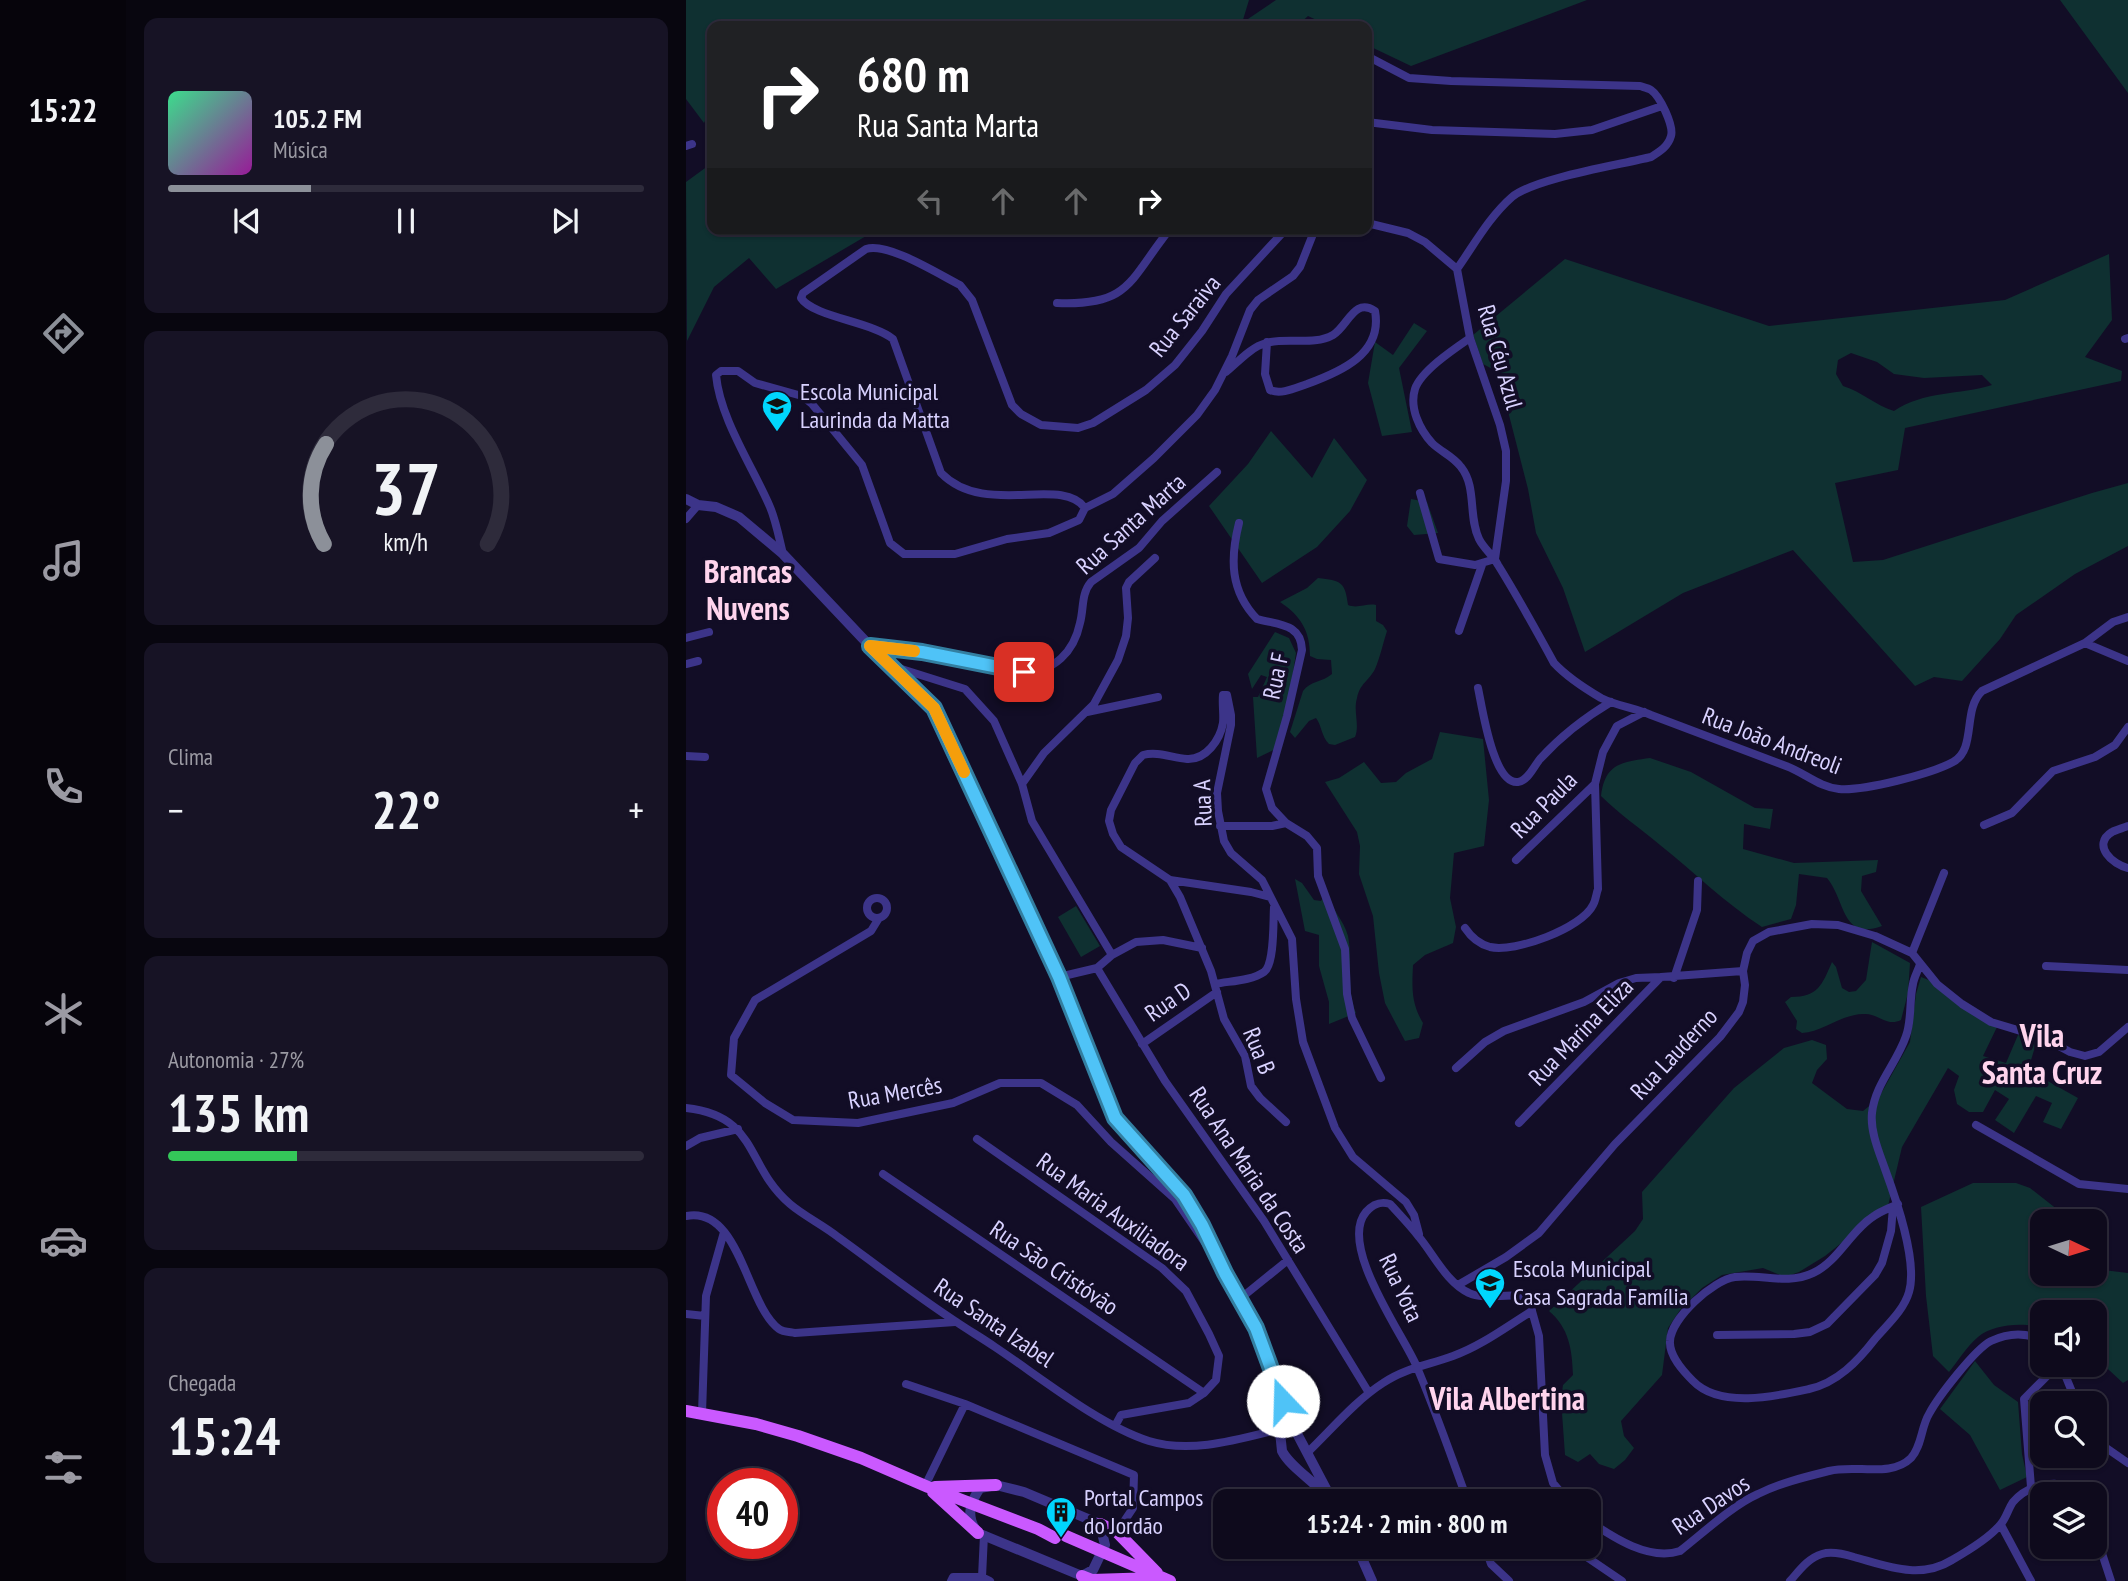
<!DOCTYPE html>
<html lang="pt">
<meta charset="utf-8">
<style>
body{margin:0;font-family:"PT Sans Narrow",sans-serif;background:#171325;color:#f1f3f6;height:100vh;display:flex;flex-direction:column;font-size:26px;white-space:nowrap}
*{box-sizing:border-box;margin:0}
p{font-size:23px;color:#9b9aa3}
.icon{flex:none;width:38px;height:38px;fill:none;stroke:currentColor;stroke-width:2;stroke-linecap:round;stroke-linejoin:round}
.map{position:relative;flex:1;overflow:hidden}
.drawer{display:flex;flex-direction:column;gap:18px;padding:18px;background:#08060f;width:560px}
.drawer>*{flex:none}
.banner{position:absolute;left:21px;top:21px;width:665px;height:214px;border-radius:14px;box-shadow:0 2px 5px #0004,0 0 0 2px #2e2b3b;background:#202124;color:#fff;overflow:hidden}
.needle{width:46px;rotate:94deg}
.fabs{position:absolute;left:1344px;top:1209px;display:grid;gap:14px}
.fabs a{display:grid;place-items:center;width:77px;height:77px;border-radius:14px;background:#0e0a1c;box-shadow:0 2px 5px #0004,0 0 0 2px #2e2b3b;font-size:35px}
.speed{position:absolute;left:21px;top:1468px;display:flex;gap:14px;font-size:35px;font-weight:700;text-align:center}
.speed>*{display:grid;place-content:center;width:91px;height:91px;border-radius:50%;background:#0e0a1c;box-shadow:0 2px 5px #0004,0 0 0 2px #2e2b3b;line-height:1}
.speed .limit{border:10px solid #d22;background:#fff;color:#111}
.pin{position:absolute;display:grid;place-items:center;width:60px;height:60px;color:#fff;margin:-30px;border-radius:14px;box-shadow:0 4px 10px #0006}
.me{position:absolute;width:77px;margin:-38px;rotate:339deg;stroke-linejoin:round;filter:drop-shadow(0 0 5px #0008)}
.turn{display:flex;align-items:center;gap:24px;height:147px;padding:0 35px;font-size:32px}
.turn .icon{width:91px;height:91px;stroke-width:2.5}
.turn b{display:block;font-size:49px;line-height:60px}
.lanes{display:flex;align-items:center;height:66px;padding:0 35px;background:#0003;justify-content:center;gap:35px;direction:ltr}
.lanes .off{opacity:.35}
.big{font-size:52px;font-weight:700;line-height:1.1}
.drawer .card{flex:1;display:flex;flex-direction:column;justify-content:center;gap:10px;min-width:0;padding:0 24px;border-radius:14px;background:#171325}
.drawer .dial{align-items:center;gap:0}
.dial svg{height:182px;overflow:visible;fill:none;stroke:#2e2b3b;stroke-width:7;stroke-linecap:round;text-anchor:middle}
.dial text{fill:#f1f3f6;stroke:none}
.song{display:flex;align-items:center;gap:21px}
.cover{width:84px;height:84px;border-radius:10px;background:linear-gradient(135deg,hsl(150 70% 55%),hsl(300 70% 35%))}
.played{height:7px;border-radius:4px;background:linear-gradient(90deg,#8c9099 30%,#2e2b3b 30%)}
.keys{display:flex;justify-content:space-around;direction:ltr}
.heat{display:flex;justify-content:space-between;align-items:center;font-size:38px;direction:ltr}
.charge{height:10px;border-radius:5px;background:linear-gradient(90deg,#34c759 27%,#2e2b3b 0)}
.trip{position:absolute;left:527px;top:1489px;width:388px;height:70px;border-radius:14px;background:#0e0a1c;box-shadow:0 2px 5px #0004,0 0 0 2px #2e2b3b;font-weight:700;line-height:70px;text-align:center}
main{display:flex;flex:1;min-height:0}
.tab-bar{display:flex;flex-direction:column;width:126px;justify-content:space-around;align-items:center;background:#06040b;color:#9b9aa3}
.tab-bar .icon{width:49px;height:49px}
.tab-bar .selected{color:#8c9099}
.tab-bar b{font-size:32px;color:#f1f3f6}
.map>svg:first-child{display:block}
</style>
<main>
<nav class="tab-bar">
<b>15:22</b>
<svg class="icon selected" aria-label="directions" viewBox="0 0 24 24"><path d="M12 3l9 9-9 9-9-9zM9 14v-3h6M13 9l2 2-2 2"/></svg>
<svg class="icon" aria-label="music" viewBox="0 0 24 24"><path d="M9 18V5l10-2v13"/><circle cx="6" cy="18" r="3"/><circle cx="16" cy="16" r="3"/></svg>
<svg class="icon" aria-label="phone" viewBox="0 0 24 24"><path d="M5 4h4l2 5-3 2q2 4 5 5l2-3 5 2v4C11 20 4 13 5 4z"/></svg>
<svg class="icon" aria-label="climate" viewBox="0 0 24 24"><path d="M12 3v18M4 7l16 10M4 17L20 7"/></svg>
<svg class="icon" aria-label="car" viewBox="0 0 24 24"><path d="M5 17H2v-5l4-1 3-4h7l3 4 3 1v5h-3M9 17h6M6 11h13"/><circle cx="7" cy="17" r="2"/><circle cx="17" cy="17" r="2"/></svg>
<svg class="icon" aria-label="filters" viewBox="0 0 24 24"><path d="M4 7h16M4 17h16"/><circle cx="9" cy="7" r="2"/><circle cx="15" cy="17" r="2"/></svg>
</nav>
<section class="drawer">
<div class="card">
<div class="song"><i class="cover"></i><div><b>105.2 FM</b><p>Música</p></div></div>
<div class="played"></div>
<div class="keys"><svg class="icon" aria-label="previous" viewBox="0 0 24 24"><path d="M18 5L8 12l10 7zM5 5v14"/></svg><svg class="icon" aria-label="pause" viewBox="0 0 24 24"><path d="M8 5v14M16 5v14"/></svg><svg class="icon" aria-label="next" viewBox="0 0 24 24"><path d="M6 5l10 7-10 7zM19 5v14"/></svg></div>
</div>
<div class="card dial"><svg viewBox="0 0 100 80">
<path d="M14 69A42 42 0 1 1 86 69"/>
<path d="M14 69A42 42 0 0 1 15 25" stroke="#8c9099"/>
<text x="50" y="56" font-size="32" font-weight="700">37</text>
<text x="50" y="72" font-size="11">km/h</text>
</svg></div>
<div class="card"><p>Clima</p>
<div class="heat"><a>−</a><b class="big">22°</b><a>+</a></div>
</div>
<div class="card"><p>Autonomia · 27%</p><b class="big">135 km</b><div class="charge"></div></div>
<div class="card"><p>Chegada</p><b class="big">15:24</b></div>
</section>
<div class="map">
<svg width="1442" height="1581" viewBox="0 0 1442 1581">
<rect width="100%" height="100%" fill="#120d26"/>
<!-- green -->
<path fill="#0f3031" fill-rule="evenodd" d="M0,0H563L556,23L590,0H901L725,66L681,45V26H643L622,16L611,26H26V105L18,123L0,99Z
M1374,0H1442V93Z
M26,163V229H192L90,289L63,258L28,287L1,341L0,182Z
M1423,254L1426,320L1399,357L1436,371L1435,381L1219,428L1212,470L1149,483L1167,562L1197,560L1406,493L1442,483V546L1389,574L1330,615L1314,639L1276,681L1248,677L1229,686L1107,550L997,593L899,652L877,588L850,533L842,489L815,384L810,371L797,364L787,335L879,259L1083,326L1319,300ZM1165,353L1191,362L1208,374L1238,378L1296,375L1306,385C1274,395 1237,391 1208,411C1189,405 1176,392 1157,386L1150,374L1152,360Z
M728,323L741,331L713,368L726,432L696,436L682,383L689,342L707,355Z
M585,431L626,478L648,438L681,480L664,511L631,547L576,583L523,506L562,464Z
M725,499L741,502L752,533L728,535L721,526Z
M632,578C655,581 659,581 662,605C672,609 680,603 690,605V621L697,625L701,631C697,643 694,658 689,669C683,681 674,683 671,698C667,711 674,725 669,737L649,745L643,744C635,736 636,726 630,718L623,721L609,738L604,732L617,691C624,681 637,682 646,674L645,660L631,659L624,656C624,631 615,616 594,602L621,588Z
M589,632L603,638L610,653L596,746L571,758L567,697H572L581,677L575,675L566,689L562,674Z
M754,732L797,739L803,800L798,846L768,853L764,898L770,927L767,943L739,955L727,965C726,988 725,1003 737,1023L733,1038L719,1041L699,1003L693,973L687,916L673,874L674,846L671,832L639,782L653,778L678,762L695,783L710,782L720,773L746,759Z
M964,758L1005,772L1069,808L1087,809L1084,829L1058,824L1057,849L1108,863L1192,860L1190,872L1176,876L1175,891L1196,926C1155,941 1160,901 1141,878L1113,874L1110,905L1105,919L1076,927C1039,903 1008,872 974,845C954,828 933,814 915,796C919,763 936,762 964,758Z
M609,879L616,883L628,900L635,901L641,891C644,908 658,920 662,936C667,961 660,989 670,1013L643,1024V1002L633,966V935L619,931Z
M390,906L414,946L395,957L372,917Z
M1186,942L1224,963L1222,993L1215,1020C1201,1027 1193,1014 1179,1014C1157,1013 1137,1032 1116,1033L1110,1029L1111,1021L1099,1002L1105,997C1132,997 1136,985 1146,962L1150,967L1156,988L1163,992L1170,991L1180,980Z
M1235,977L1248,982L1311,1027L1297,1056L1320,1063L1332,1035L1352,1037L1342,1070L1392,1098L1375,1129L1357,1122L1366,1103L1350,1096L1328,1133L1309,1120L1323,1099L1309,1090L1297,1112H1283L1271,1104L1268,1090L1273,1076L1262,1068L1216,1147L1202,1206L1139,1256L1113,1272L1099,1277L1077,1268L1036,1275L1016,1288L994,1310L982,1328L976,1375L935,1421L938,1436L948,1448L939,1460L928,1469L913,1464L904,1454L892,1462L879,1455L875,1399L877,1385L887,1375C886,1349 883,1328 863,1311L949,1231L957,1219L956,1192L1048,1088L1098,1048L1126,1040L1140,1045L1141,1059L1131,1070L1126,1083L1161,1109L1177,1111L1192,1099L1224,1042L1230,994Z
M1287,1183H1330L1344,1188L1386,1221L1356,1222V1274H1409V1269L1442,1273V1380L1437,1383L1409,1357V1312H1356V1328C1338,1322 1307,1324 1292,1337C1281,1346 1272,1361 1263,1372L1247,1356L1240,1296L1235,1207Z
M1289,1361L1308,1385L1332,1402L1336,1454L1341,1477L1314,1490L1284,1435L1254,1409Z"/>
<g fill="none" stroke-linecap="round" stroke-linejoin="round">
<!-- minor -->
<path stroke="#3c3489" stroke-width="8" d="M681,56L723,78L765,81L954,86C957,87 962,88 965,90C974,96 988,126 985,136C982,147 973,152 965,157C933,165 849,178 826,197C803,217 788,245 771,269
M681,122L746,130L869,134L906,130L976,106
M0,146L6,144
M681,223L722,233L739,242L771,269L784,338L814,425L820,451V481L809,559
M371,303C445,306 443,280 484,229
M784,338C768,349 735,371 729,389C723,408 734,430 746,443C755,452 767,456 775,467C791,487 782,516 793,539C798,549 807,555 812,565C832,597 850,630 868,663C881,677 898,688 915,698C931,706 949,708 965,715C1010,732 1055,749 1100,766C1119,773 1133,787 1153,789C1178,791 1245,774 1267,762C1291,749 1276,710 1296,691L1399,643L1427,622L1442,617
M1439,339L1442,338
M540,372C552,362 565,347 580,343C601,337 628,346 647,335C662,326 668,297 689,311C697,354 654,372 621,384C609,388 595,395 584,390L579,374L581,342
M734,493L753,559L789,565L809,559
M399,508C375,475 299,518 255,473L207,339C187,322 127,317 115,298L117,293L180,249C202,242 252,274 274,285L286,300L326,405L335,414L355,425L392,428L407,423L460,390L489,365L516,331L540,294L600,229
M0,519L12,505
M553,523C544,559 544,591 571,619C592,625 615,623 616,650L601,716L580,789L586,808L600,823L621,836L631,848L632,876L659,949L661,994L666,1018L695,1078
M97,554C93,538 90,521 84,507C67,467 34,419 30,375L35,371H52L69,383L116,396L126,404L176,465L204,543L218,554H269L321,539L363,533L393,520L399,508L427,494L468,458L511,415L529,390L546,356L564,310L572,300L607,276L614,267L629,229
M773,631L796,565
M0,638L23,632
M1399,643L1442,661
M184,646L236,651L338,672C368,672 388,652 394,623C398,608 395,594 405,582L453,548L476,521L531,472
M0,664L12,661
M206,666L279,689L308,721L336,784L346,821L426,955
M792,688C796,706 807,785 832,782C842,781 848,766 854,759C875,736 898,718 925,702
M537,695H541L545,715V725L531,793L532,811L538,841L545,853L576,880L606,939L610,999L617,1042L649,1128L667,1157L720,1202L728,1215L733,1234
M537,695C536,704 538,714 537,723C534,740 520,760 501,759C486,758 472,751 457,755L449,763L425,810L423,821L427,834L435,847L484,880L565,892L584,897
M401,712L472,697
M0,756L19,757
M336,784L358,753L408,704L432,660L440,636L442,618L440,588L443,582L469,558
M1298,825L1326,813L1367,771L1409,757L1429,745L1442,727
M534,826H586L600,823
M1442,826C1437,828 1430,830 1426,832C1405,845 1427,865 1442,868
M830,860L909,784L917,752L931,726L958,712
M484,880L494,897L525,971L538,1019L559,1056L565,1086L574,1098L600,1122
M181 908a10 10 0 1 1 20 0a10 10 0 1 1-20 0Z
M193,918L185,931L69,1000L48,1038L45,1075L79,1103L107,1120L172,1123L267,1103L314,1083H355L391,1105L425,1142L489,1199L526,1253
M779,928C785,937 793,944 804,947C829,953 896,928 907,905C910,900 910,894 912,889L909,784
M1226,953L1258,873
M1360,966L1442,970
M411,968L479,1081L578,1221L683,1393
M373,977L411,968L426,955L450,942L477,940L516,948
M988,978L1011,910L1012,881
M529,984C543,981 565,981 578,972C589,964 587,920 588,907
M456,1044L531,992
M770,1068L799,1042L818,1031L898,1002L933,983L950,978L975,977
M0,1108C73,1116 59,1166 104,1204C118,1216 137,1225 152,1237C191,1265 229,1295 269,1321C282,1330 296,1338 309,1347C354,1377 413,1425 463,1441C506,1454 553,1439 594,1429
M833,1123L975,977L1057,971
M1290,1125L1393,1184L1442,1189
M291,1139L476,1268L500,1291L523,1334L533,1356L530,1380L518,1393L503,1403L435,1415L429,1426
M0,1146L14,1138L52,1129
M197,1174L518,1393
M1212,1204C1204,1208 1195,1211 1188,1216C1165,1230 1152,1262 1127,1273C1101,1285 1075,1274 1049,1277C1027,1280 985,1318 984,1341C983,1356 997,1371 1007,1381C1034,1409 1091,1396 1123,1389C1151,1383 1172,1361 1189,1339C1201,1325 1218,1310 1223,1292C1232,1261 1210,1199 1199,1169C1193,1152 1184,1131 1186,1113C1189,1084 1211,1063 1220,1036C1226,1020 1223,1001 1227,984C1228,977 1232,971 1234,964
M0,1216C54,1205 60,1305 93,1329C97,1332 104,1332 109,1333L269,1322
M772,1285L820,1257L853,1233L929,1144L1034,1037L1053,1012L1057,1002L1059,985L1057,971L1061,953L1067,941L1083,932L1126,924L1152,925L1189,936L1226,953L1251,984L1276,1004L1305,1022L1358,1038L1384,1052L1399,1056L1413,1052L1442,1027
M555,1298L602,1260
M846,1311L853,1336L859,1455L867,1483L883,1502
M0,1314L19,1316
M1031,1335L1108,1334L1124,1332L1141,1324L1189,1275L1196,1263L1205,1231L1207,1207
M1375,1365L1391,1404
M220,1384L279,1404L448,1475L447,1508L431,1532
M16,1413L20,1296L38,1232
M1409,1434L1416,1445L1442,1463
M622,1452C646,1429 669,1401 697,1383C719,1368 743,1365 767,1356C795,1346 820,1327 846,1311L845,1301C833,1289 801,1302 783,1293C761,1283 748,1255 733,1237C724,1225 714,1215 704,1204C694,1201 687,1204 680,1212C652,1245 716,1333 730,1365C749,1409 765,1456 782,1502
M239,1486L279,1404
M1345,1487L1338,1399L1372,1365
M903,1521C928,1538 963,1561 994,1551C1017,1533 1047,1505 1072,1494C1094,1483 1119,1477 1143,1471C1169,1464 1205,1478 1225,1458C1236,1446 1235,1427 1243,1414C1252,1397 1289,1349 1305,1341C1322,1333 1339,1332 1356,1340
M1315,1525L1345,1581
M1409,1532L1425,1581
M298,1535L296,1577L304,1581
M799,1547L805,1564L823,1581
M886,1547L936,1581
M265,1581L267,1577H296
M1104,1581C1113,1571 1122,1558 1136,1554C1146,1551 1158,1554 1168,1557C1201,1566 1234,1580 1266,1560C1280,1552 1304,1537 1314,1525C1320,1519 1322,1509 1327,1502C1342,1484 1376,1476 1394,1494"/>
<!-- tertiary -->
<path stroke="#3c3489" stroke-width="10" d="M0,499L12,505L30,507L53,517L97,554L182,644L248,708L373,977L429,1118L498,1195L516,1225L539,1273L570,1328L607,1426L647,1502
M590,1394L596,1451C604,1467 627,1480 640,1496
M310,1485L338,1492L414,1524L419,1545L407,1570L396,1576L292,1533C280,1518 283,1504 294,1488Z
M671,1547L686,1581"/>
<!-- primary -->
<path stroke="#ca59ff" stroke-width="12" d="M0,1411L70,1424L112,1436L175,1458L242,1487L352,1529L369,1538
M249,1487L310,1485
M247,1492L292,1533
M414,1524L431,1532L471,1573
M380,1536L484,1581
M396,1576L406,1580L469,1578"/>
</g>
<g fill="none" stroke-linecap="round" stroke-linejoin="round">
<!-- route casing -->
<g stroke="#337fa1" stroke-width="18">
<path id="route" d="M338,672L236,652L184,646L248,708L373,977L429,1118L498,1195L516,1225L539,1273L570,1328L597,1401"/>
</g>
<!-- route -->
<use href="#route" stroke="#4fc3f7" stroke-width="12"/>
<!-- slow -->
<path stroke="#f59e0b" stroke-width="12" d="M228,651L184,646L248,708L278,772"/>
</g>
<!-- icons -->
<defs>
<g id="school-pin" transform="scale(1.575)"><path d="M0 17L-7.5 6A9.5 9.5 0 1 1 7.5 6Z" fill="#00d6fd" stroke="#120d26"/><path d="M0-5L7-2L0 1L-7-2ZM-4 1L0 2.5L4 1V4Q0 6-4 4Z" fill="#111"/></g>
<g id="building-pin" transform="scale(1.575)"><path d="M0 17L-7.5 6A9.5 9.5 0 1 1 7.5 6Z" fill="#00d6fd" stroke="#120d26"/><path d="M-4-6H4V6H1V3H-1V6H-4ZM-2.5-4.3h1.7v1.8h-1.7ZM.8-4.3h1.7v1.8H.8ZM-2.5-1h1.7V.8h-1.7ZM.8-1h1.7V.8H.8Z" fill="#111"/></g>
</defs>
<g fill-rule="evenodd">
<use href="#school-pin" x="91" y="406"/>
<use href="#school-pin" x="804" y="1283"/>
<use href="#building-pin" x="375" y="1512"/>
</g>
<g text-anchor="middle" stroke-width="7" stroke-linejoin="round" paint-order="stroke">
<!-- street labels -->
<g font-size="24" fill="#d9d2ff" stroke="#120d26">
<text transform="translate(499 316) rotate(-51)" y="8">Rua Saraiva</text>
<text transform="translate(814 357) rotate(74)" y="8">Rua Céu Azul</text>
<text transform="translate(445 524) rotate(-42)" y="8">Rua Santa Marta</text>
<text transform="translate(590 676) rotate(-78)" y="8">Rua F</text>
<text transform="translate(1086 741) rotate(21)" y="8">Rua João Andreoli</text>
<text transform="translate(517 803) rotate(-92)" y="8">Rua A</text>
<text transform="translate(858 805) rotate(-45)" y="8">Rua Paula</text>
<text transform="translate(482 1002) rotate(-35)" y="8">Rua D</text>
<text transform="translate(895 1032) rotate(-46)" y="8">Rua Marina Eliza</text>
<text transform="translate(573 1051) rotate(68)" y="8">Rua B</text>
<text transform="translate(988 1054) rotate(-47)" y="8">Rua Lauderno</text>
<text transform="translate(209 1093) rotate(-10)" y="8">Rua Mercês</text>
<text transform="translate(563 1170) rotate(56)" y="8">Rua Ana Maria da Costa</text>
<text transform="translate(427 1212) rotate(36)" y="8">Rua Maria Auxiliadora</text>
<text transform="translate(368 1268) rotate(34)" y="8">Rua São Cristóvão</text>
<text transform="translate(715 1288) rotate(65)" y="8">Rua Yota</text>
<text transform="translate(308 1323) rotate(34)" y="8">Rua Santa Izabel</text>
<text transform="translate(1025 1505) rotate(-34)" y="8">Rua Davos</text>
</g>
<!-- poi labels -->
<g font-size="24" fill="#d9d2ff" stroke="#120d26" text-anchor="start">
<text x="114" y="400">Escola Municipal<tspan x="114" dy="28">Laurinda da Matta</tspan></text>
<text x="827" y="1277">Escola Municipal<tspan x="827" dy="28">Casa Sagrada Família</tspan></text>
<text x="398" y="1506">Portal Campos<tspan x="398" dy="28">do Jordão</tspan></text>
</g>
<!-- district labels -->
<g font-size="32" font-weight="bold" fill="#ffd4ed" stroke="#120d26">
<text x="62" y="583">Brancas<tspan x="62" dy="37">Nuvens</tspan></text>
<text x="1356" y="1047">Vila<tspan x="1356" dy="37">Santa Cruz</tspan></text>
<text x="821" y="1410">Vila Albertina</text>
</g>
</g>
</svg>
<div class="fabs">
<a><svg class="needle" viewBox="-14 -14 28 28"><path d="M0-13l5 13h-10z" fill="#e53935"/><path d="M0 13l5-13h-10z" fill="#9b9aa3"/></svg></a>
<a><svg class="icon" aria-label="sound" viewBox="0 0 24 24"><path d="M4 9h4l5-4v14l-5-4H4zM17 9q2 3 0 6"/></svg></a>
<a><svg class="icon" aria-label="search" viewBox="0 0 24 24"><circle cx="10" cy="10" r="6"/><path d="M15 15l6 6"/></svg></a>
<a><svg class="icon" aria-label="layers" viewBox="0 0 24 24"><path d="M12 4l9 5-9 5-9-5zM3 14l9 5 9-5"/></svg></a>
</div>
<div class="speed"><div class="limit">40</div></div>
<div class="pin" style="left:338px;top:672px;background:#d93025"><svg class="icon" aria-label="arrive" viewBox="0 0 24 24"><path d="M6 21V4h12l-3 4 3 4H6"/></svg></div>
<svg class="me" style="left:597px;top:1401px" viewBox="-20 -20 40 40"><circle r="19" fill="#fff"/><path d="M0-13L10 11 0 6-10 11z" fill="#4fc3f7"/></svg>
<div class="trip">15:24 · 2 min · 800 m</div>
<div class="banner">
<div class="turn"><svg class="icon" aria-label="right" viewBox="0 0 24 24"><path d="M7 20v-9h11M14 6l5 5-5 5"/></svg><div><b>680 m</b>Rua Santa Marta</div></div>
<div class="lanes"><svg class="icon off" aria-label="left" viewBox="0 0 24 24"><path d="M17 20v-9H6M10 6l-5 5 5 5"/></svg><svg class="icon off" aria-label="ahead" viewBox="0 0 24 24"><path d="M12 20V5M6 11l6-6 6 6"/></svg><svg class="icon off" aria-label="ahead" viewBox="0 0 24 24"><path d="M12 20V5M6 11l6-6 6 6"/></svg><svg class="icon" aria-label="right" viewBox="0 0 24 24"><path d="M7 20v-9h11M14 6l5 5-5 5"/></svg></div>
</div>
</div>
</main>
